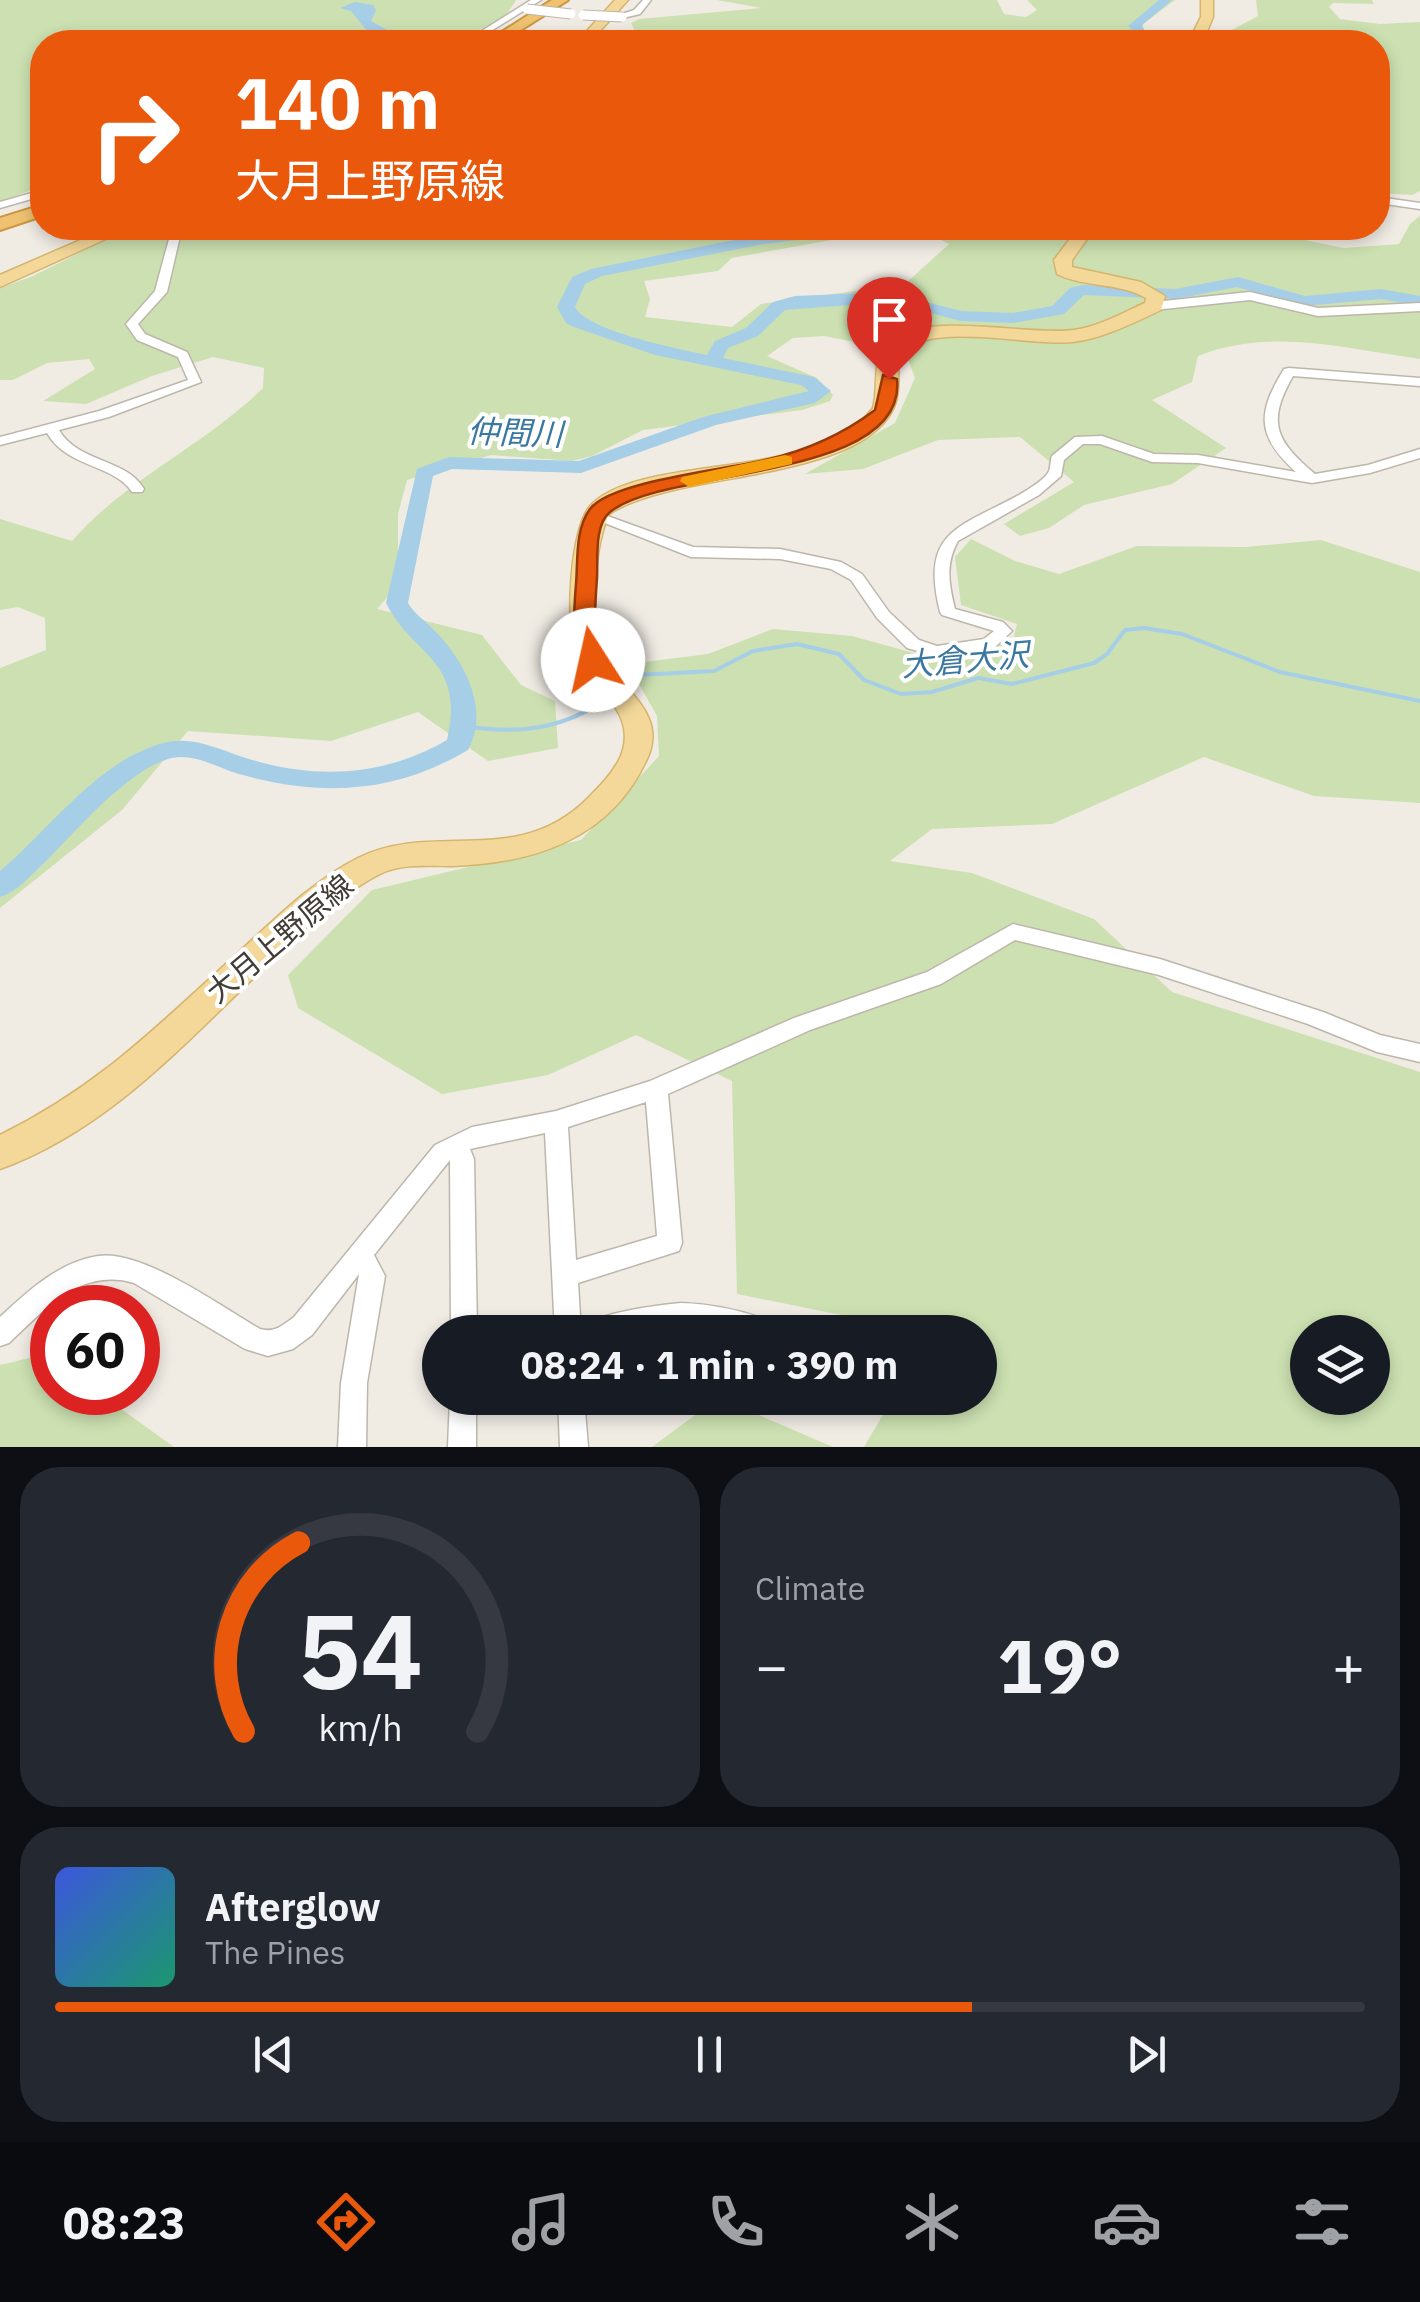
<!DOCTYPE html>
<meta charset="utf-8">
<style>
body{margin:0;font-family:"IBM Plex Sans","Noto Sans JP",sans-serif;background:#242831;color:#f1f3f6;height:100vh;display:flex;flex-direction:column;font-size:38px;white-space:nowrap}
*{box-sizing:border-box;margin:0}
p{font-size:32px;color:#9ea1a6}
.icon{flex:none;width:55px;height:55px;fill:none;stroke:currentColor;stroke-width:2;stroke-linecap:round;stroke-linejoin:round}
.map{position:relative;height:1447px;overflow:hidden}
.panel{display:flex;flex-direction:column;gap:20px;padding:20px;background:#0d0f14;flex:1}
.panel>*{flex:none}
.top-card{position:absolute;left:30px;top:30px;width:1360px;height:210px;border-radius:40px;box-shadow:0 5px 15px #0003;background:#ea580c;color:#fff;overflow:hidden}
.fabs{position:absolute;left:1290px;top:1315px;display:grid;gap:20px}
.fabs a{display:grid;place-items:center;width:100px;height:100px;border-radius:50%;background:#171b24;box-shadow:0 5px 15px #0003;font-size:50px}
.speed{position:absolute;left:30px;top:1285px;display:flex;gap:20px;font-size:50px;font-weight:700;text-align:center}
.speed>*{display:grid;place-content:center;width:130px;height:130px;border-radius:50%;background:#171b24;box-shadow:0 5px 15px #0003;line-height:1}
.speed .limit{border:15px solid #d22;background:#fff;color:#111}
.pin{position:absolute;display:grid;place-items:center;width:85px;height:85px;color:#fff;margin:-102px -42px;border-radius:50% 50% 50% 0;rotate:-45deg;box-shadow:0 0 10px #0007}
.pin .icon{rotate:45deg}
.me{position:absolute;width:110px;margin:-55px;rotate:350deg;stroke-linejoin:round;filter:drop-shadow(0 0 8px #0008)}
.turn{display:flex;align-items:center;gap:35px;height:210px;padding:0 40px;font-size:45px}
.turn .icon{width:130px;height:130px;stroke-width:2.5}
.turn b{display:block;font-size:70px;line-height:85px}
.big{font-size:75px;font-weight:700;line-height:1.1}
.panel .widget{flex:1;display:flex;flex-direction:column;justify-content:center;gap:15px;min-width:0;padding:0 35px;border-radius:40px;background:#242831}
.panel .dial{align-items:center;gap:0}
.dial svg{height:260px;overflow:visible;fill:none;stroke:#363941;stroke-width:7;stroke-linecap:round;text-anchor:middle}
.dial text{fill:#f1f3f6;stroke:none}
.song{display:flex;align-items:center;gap:30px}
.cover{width:120px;height:120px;border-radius:15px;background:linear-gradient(135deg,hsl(230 70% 55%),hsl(160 70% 35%))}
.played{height:10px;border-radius:5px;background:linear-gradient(90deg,#ea580c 70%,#363941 70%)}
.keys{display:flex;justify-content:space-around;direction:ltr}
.heat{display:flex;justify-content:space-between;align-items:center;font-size:55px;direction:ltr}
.panel .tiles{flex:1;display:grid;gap:20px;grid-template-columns:1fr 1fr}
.widget:last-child{grid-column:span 2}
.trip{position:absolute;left:422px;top:1315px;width:575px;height:100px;border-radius:50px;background:#171b24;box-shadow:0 5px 15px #0003;font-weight:700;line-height:100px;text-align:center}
.tabs{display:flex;height:160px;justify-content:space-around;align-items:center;background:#090b0e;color:#9ea1a6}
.tabs .icon{width:70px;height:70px}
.tabs .selected{color:#ea580c}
.tabs b{font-size:45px;color:#f1f3f6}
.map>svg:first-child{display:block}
</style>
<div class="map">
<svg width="1420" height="1447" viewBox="0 0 1420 1447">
<rect width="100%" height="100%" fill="#f0ece4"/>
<!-- green -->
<path fill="#cce0b1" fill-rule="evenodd" d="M0,0H516L506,16L456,42H42V186L0,202Z
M717,0H997L1004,14L1026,17L1037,10L1027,0H1175L1143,24L1144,32L1159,42H720L668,39L635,31L631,23L639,19L762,8Z
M1256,0H1372L1374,4L1333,3L1329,7L1340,19L1380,24L1420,22V191L1412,195L1378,193V42H1209L1258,16Z
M1420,216V359C1347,349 1268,327 1198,356L1192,382L1152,400L1226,448L1172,484L1084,505L1049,528L1020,536L1004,524L1074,482L1020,437L938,440L863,469L805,474L895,423L915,378L905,352L824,336L793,338L767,356L817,378L833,395L830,401L802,410L643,430L592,456L572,461L491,455L407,480L398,514V585L377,609L482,635L521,685L555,701L558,748L488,761L418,712L331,741L188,731L122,810L0,908V668L46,650L45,618L18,607L0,610V519L72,541C126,479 205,445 263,388L264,368L213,357L152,376L86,404L43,401L95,369L89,359L47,363L13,380H0V288L33,276L129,228H1269L1270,233L1344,248L1399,244L1410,224ZM920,229L949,244L905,284L761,304L732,327L645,317L650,299L644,281L718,271L732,258L876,232Z
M971,539L1015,561L1059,574L1137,546L1245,547L1321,540L1420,572V803L1314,796L1204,757L1052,824L932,829L890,861L972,873L1094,919L1172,992L1420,1072V1447H864L888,1406L885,1398H980V1332H865L861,1319L737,1294L732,1081L636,1035L548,1075L442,1094L298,1008L288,975L372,890L581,840L659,756L657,716L628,664L708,654L773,629L852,636L943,661L1013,640L1017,624L961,605L955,557ZM1308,1332H1372V1398H1308Z
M46,1354L52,1359V1392L99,1393L174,1447H0V1365Z
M718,1398H719L833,1447H652Z"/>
<!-- water -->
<path fill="#a6cee7" d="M355,2L373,5L376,10L371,21L399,37L382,41L364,38L368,32L351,11L340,8Z"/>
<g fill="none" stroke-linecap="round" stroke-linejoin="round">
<!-- stream -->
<path stroke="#a6cee7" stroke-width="4" d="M623,687L638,675L714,671L753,651L797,644L839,654L864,680L901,694L932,692L978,678L1012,684L1094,663L1107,654L1125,630L1144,628L1182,634L1280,672L1420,701
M464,726C520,735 565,729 611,696"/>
<!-- river -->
<path fill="#a6cee7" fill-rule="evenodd" d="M1159,0H1172L1141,26L1156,42H1144L1128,26Z
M822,228H867L859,233L763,244L602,276L585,284L575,307C587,331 679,349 707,355L715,341L746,328L773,302L795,296L888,292L961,311L1013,313L1052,306L1070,288L1083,285L1175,289L1238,277L1305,296L1381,289L1420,296V306L1381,299L1304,306L1237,287L1175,299L1084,295L1064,314L1013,323L961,321L888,302L785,310L758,336L728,348L723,358L814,377L831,391L815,403L716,425L581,473L452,469L433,476L408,603C415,615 427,622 436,632C465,662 490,710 468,750C394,794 321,797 239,774C218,768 194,753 172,758C127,769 75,833 42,865C29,877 17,892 0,897V871C49,830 96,763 160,744C192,734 219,750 249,759C318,780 385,776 447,740C466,659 413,657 386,603L417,469L449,457L579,461L703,417L809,391L801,385L655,355L574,327L566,323L557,307L572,277L591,269L763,234Z
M952,228H1018C1004,236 963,237 952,228Z"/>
<!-- street casing -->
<g stroke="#bdb6ab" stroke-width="3">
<path id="street" d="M531,0H541L473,42H464Z
M643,0H651L640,14L619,19V15L634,10Z
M42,190V196L0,208V202Z
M1378,197L1420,203V209L1378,203Z
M172,228H182L167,292L138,324L145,334L187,352L201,382L109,417L59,430C78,463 126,458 144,489L142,492H132C114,464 67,468 47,433L0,445V437L99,411L188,380L178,357L137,340L126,324L155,291Z
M1103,228H1132L1117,234Z
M1250,292L1318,308L1420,303V311L1318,316L1250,300L1154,310L1148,306L1154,302Z
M1289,368L1420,378V386L1293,376C1266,423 1276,441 1315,474L1368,465L1420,449V458L1370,473L1312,483L1198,463L1152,462L1100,444H1083L1064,460L1061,476L1039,495L958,541C945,564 949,585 955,609L1003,622L1012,631L995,647L989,648L936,656L907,648L877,618L851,580L831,569L780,559L691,557L587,516L589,513H599L693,547L780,549L841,562L862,574L889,612L919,640L937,646L984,639L994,631L942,615L940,612C920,531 958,528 1019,495C1027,490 1045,480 1049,471C1051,466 1050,461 1052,456L1075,437L1102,436L1154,454L1198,455L1296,472C1256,436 1257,413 1284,369Z
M1013,924L1160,959L1323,1012L1380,1035L1420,1044V1062L1377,1052L1308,1024L1159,975L1015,940L941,984L810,1030L668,1094L682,1243L679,1251L578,1283L581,1332H555L545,1133L470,1149L474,1159L477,1332H451L450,1160L374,1255L385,1276L367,1383L366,1447H338L341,1383L359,1274L312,1335L293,1349L268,1356L245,1349L134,1283C81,1267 45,1309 9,1343L0,1346V1317C28,1291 59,1262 98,1256C142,1249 220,1306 260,1329C274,1333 282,1326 294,1317L435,1145L472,1127L556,1111L650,1081L794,1018L927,972ZM646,1102L657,1236L576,1260L568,1127Z
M681,1303C715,1304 744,1311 776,1323L780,1332C748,1334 717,1327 685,1328C650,1328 616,1334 581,1332L585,1323C615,1311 649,1306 681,1303Z
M450,1398H476V1447H448Z
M558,1398H584L588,1447H560Z"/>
</g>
<!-- primary casing -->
<g stroke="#d6b46c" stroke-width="3">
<path id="primary" d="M615,0H628L590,42H577Z
M1201,0H1213V17L1205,36L1209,42H1196L1191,37L1201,17Z
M108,228H130L0,287V275Z
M1078,228H1095L1072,260V267L1141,282L1165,296L1161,310C1133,323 1104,338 1073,342C1032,347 923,319 899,356C897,373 901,393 893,409C857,483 675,470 609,514C595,544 589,617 600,648C615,688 670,710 647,759C611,838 536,863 454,866C431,866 401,863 380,874C342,893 310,925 279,954C193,1033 114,1128 0,1169V1135C100,1086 158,1025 239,952C275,919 314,880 358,858C435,820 516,869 587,799C599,787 612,774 620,758C640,713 593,689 576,653C565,626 570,527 591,505C644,452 818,483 873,408C879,388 871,357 888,342C924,310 1026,336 1073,330C1098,327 1122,313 1145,303L1146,298C1119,282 1085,288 1057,274L1054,260Z"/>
</g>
<!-- highway casing -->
<g stroke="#cc9642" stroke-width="4">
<path id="highway" d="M552,0H568L502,42H486Z
M42,205V216L0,230V218Z"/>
</g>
<!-- street -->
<use href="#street" fill="#fff" fill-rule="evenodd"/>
<!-- primary -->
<use href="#primary" fill="#f3d89a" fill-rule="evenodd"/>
<!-- highway -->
<use href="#highway" fill="#eec271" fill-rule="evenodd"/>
<!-- street-bridge casing -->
<g stroke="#bdb6ab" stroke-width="11" stroke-linecap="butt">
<path id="street-bridge" d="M527,9L571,14
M583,15L622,17"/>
</g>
<!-- street-bridge -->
<use href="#street-bridge" stroke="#fff" stroke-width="9"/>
</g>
<!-- route -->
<path fill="#ea580c" stroke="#983908" stroke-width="2.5" d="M883,375L897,379C908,481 665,467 610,512C594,525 598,559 597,578C595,607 592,634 604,660L593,667L586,665C570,640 574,613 576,584C578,560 575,529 590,509C611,481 728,469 765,460C805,451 843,434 875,410Z"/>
<!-- slow -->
<path fill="#f59e0b" d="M785,455L792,457V464L689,487L680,481L682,477Z"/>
<g text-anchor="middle" stroke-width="8" stroke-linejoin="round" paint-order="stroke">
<!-- street labels -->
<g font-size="30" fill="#413c35" stroke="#fff">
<text transform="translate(280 939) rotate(-40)" y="10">大月上野原線</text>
</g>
<!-- water labels -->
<g font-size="32" font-style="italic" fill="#3a78a1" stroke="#fff">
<text transform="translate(515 433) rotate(2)" y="11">仲間川</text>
<text transform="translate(965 660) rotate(-5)" y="11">大倉大沢</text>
</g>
</g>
</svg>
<div class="fabs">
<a><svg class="icon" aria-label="layers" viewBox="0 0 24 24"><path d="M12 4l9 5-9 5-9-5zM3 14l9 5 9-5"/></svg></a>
</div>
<div class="speed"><div class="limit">60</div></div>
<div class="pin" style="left:889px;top:379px;background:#d93025"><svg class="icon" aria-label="arrive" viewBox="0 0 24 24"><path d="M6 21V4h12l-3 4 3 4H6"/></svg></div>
<svg class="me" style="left:593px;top:660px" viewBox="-20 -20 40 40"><circle r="19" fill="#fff"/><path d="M0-13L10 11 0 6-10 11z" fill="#ea580c"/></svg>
<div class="trip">08:24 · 1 min · 390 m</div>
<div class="top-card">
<div class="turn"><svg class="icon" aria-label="right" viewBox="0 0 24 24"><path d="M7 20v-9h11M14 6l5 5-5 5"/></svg><div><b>140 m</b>大月上野原線</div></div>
</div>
</div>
<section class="panel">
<div class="tiles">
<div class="widget dial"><svg viewBox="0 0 100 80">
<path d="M14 69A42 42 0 1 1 86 69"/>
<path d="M14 69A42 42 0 0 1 31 11" stroke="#ea580c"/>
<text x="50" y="56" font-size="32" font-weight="700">54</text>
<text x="50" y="72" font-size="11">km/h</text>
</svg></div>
<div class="widget"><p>Climate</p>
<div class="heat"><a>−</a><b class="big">19°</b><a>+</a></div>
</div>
<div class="widget">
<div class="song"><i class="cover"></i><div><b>Afterglow</b><p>The Pines</p></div></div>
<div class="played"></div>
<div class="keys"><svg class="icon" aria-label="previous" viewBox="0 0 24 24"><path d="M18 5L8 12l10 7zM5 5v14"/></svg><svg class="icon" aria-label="pause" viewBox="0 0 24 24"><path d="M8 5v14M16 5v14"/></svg><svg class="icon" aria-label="next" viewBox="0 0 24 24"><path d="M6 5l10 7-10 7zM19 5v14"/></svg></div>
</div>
</div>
</section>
<nav class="tabs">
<b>08:23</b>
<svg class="icon selected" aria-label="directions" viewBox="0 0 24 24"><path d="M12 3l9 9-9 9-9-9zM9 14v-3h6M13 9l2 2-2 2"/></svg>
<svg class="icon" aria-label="music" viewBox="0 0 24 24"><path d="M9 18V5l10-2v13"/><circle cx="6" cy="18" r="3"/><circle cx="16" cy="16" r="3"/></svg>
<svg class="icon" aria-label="phone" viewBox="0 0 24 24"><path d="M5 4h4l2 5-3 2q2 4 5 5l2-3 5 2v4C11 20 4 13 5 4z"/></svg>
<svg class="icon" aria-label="climate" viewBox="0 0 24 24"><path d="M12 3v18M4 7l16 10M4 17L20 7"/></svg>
<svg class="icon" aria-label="car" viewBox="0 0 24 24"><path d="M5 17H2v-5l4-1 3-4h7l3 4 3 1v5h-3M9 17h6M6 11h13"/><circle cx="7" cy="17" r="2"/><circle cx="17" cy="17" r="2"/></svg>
<svg class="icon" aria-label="filters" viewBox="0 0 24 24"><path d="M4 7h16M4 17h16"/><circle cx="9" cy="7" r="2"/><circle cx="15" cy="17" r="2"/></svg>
</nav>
